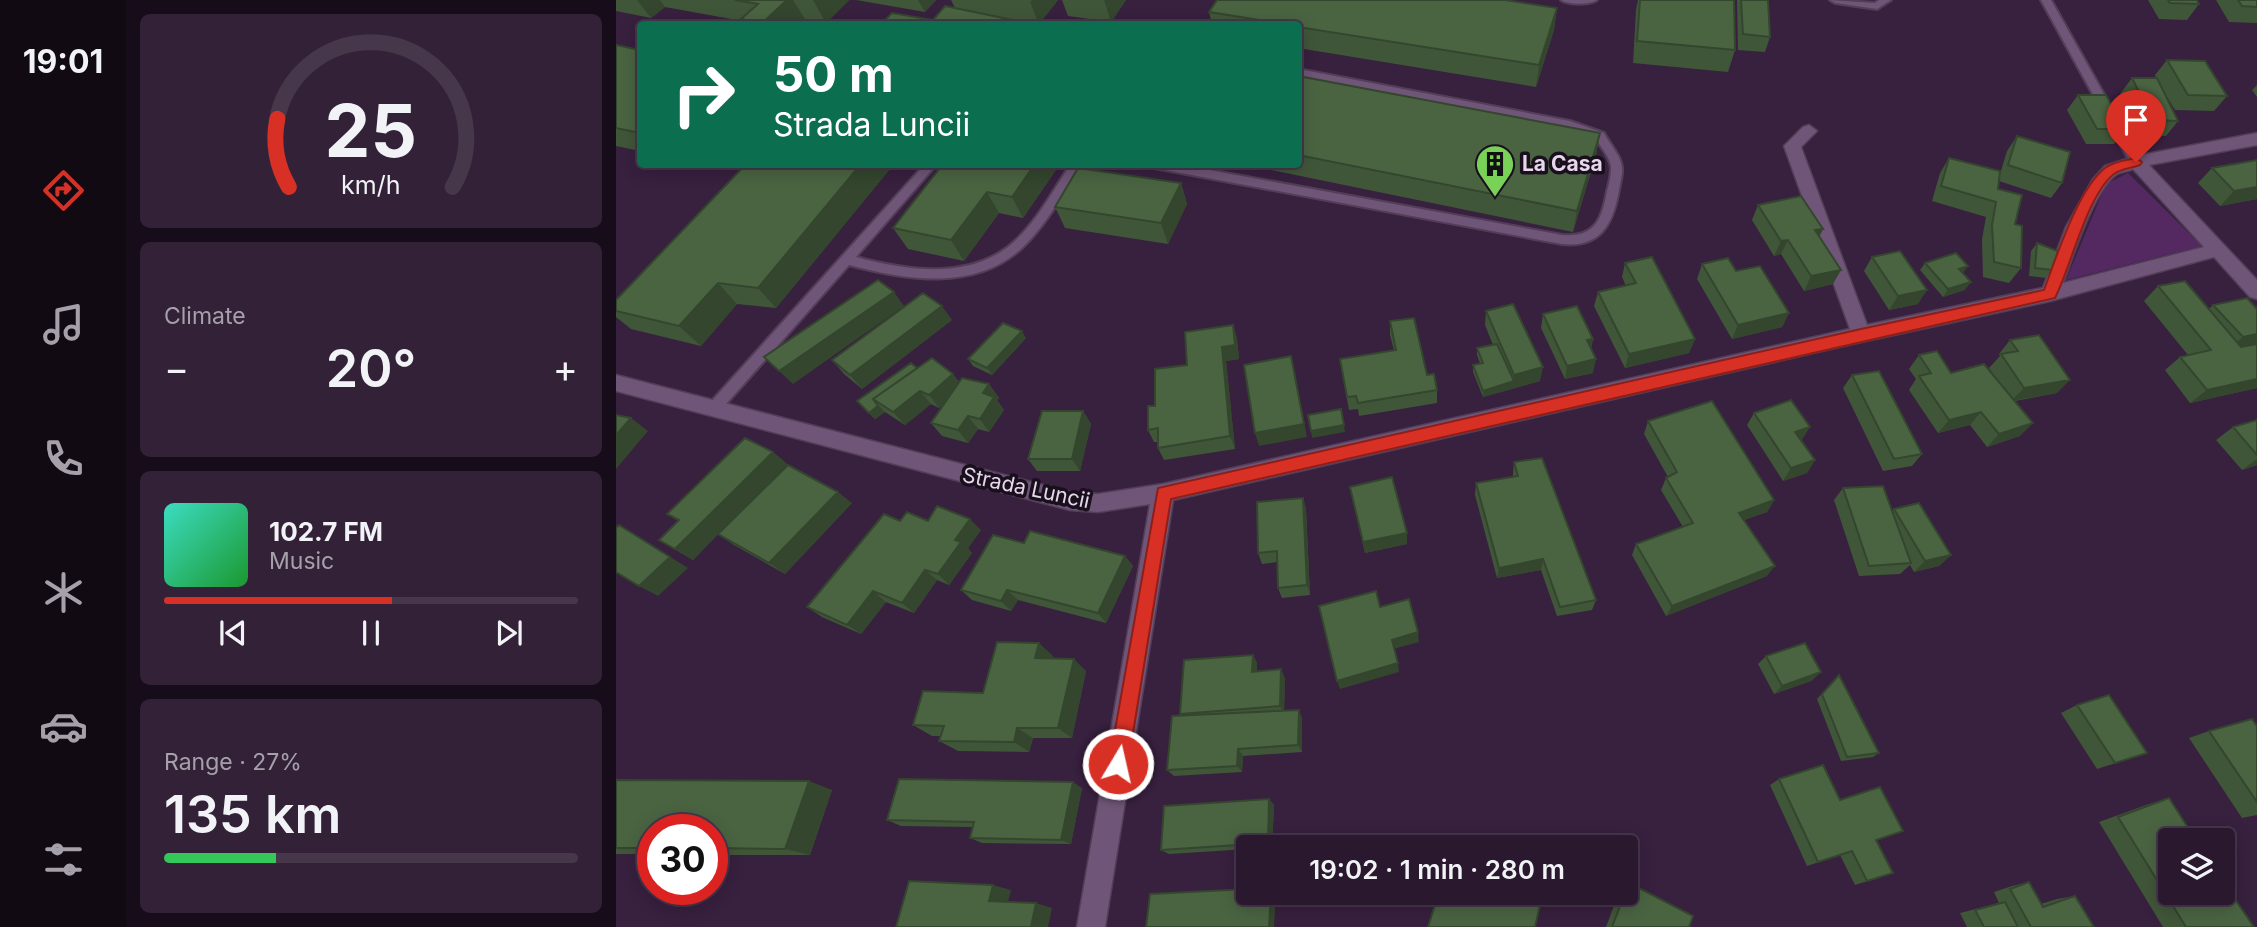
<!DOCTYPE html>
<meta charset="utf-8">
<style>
body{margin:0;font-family:Inter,sans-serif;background:#322137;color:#f1f3f6;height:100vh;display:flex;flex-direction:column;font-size:26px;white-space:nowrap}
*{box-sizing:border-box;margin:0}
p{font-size:23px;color:#a5a0aa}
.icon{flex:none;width:38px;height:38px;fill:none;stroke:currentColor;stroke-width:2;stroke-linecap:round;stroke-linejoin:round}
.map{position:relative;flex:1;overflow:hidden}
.side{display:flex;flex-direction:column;gap:14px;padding:14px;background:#170d1a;width:490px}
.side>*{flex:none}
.guide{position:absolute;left:21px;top:21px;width:665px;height:147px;border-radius:7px;box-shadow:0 4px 18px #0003,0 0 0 2px #46374b;background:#0b6e4f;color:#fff;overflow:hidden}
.fabs{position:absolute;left:1542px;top:828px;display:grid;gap:14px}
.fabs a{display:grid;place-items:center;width:77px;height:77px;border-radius:7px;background:#2a182f;box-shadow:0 4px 18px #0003,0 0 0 2px #46374b;font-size:35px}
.speed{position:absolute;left:21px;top:814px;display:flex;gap:14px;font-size:35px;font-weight:700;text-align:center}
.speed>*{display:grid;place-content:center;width:91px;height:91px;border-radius:50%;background:#2a182f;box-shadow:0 4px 18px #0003,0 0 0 2px #46374b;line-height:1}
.speed .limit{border:10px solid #d22;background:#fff;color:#111}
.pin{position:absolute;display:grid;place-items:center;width:60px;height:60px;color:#fff;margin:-72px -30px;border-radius:50% 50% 50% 0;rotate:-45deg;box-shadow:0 0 7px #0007}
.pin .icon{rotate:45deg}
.me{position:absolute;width:77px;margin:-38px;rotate:9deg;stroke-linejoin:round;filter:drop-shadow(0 0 5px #0008)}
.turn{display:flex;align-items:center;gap:24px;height:147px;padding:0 21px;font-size:32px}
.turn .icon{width:91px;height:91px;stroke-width:2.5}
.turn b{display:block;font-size:49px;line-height:60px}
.big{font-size:52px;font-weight:600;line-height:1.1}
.side .tile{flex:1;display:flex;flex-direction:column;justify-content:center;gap:10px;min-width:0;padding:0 24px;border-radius:10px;background:#322137}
.side .dial{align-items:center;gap:0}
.dial svg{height:182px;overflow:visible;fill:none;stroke:#46374b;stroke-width:7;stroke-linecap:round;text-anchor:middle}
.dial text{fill:#f1f3f6;stroke:none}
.song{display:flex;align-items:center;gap:21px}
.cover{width:84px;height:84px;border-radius:10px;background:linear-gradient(135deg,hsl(170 70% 55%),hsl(130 70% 35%))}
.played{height:7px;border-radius:4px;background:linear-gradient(90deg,#d93025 55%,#46374b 55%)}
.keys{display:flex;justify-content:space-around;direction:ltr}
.heat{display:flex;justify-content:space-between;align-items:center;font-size:38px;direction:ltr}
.charge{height:10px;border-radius:5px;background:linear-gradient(90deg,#34c759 27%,#46374b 0)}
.trip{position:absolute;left:620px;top:835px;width:402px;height:70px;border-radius:7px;background:#2a182f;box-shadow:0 4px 18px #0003,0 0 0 2px #46374b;font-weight:600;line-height:70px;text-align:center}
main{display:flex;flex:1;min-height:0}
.menu{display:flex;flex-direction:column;width:126px;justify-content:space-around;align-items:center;background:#110a13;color:#a5a0aa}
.menu .icon{width:49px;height:49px}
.menu .current{color:#d93025}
.menu b{font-size:32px;color:#f1f3f6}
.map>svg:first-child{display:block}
</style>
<main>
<nav class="menu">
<b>19:01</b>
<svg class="icon current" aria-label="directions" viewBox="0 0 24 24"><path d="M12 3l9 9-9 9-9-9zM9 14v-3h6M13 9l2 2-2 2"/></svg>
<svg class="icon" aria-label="music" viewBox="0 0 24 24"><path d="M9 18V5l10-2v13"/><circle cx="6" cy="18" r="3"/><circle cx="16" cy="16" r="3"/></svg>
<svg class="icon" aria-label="phone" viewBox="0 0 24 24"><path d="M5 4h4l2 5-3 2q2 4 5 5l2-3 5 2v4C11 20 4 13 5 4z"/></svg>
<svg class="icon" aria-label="climate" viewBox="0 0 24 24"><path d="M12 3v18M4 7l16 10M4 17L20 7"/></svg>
<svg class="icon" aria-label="car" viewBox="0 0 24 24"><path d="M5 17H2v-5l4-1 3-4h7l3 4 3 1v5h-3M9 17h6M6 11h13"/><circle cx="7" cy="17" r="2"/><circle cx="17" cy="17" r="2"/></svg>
<svg class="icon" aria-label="filters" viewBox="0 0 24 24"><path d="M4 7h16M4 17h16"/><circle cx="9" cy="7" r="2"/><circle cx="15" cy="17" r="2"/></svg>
</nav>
<section class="side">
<div class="tile dial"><svg viewBox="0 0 100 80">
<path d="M14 69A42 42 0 1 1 86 69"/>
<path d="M14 69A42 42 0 0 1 9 39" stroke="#d93025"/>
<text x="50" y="56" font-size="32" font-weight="700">25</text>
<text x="50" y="72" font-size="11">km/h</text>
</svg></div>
<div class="tile"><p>Climate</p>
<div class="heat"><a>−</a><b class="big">20°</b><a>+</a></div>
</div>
<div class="tile">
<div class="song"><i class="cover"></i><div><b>102.7 FM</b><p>Music</p></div></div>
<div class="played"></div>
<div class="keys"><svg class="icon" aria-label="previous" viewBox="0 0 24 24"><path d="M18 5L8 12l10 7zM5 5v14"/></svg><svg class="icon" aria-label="pause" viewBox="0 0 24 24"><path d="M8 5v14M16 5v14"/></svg><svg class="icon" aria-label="next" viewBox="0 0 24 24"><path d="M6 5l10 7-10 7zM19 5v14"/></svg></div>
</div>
<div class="tile"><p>Range · 27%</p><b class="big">135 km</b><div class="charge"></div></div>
</section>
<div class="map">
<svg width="1641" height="927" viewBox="0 0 1641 927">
<rect width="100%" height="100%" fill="#38203f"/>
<!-- green -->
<path fill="#542961" d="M1512,173L1586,246L1450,280L1490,184Z"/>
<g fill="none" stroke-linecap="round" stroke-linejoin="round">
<!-- lane casing -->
<g stroke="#533e58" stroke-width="4">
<path id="lane" d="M945,0H981C973,5 953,5 945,0Z
M1214,0L1259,3L1263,0H1275L1261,9L1219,3Z
M1425,0H1435L1526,162L1524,165L1520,166L1514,162Z
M682,69L954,121L988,133C993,143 1006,157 1006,168C1007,174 1004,183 1003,190C997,224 985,248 946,244L533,167L532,164H561L946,235C979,238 986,219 991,191C993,184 995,175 995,168C995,159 985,147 980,139L952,128L682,75Z
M309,164H321L240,257C292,271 357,281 400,240C423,218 437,190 455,164H466C448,192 431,224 407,247C360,292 290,280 233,265L103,412H93L91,408L93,404Z"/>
</g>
<!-- street casing -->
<g stroke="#533e58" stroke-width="3">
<path id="street" d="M1193,125L1201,131L1185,147L1251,325L1427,288L1450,227L1477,179L1489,166L1520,156L1641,133V145L1533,165L1641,280V299L1634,297L1598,257L1434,301L1245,342L557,500L489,927H461L534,504L482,512L454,510L0,391V375L454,492L482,494L547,484L1234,329L1168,146L1187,127ZM1517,169L1588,247L1447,283C1457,257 1478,189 1501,174C1505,172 1512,171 1517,169Z"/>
</g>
<!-- lane -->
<use href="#lane" fill="#6f5577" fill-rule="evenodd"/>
<!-- street -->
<use href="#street" fill="#6f5577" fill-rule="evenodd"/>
</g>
<!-- wall -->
<path fill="#405639" d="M0,0H233L210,23L189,19L183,24H129L126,21L49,7L35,18L0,11Z
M240,0H320L309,12Z
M335,0H442L423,24L400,20L402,21L403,24H265L317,20L339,8Z
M446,0H510L495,22L452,16Z
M1022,0H1118L1119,50L1112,72L1017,63L1020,10Z
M1121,0H1152L1154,37L1149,52L1122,50Z
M1532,0H1581L1583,4L1571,20L1543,19Z
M1600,0H1641V23L1613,22Z
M941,8L938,30L920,87L682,48V24H596L593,12Z
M0,45L24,50V151L0,146Z
M1551,60L1611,96L1598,111L1559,110L1547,90L1562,121L1550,136L1525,135L1504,94L1516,78H1540L1539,75Z
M682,76L984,133L980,155L957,232L626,164H682Z
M1641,85V97L1636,90Z
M1462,95L1510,129L1498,144H1470L1451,110Z
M1401,136L1446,183L1435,198L1383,181L1382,189L1405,268L1393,283L1367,277L1366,239L1370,217L1316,201L1324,173L1333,158L1384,174L1391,151Z
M130,164H278L160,308L121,304L85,346L15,329L0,317V300Z
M327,164H444L407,218L383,213L348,261L292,249L277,228Z
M1596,168L1641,199L1604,206L1582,183Z
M565,183L571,204L552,244L449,228L439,207Z
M1142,205L1207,229L1203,237L1217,284L1188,291L1165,254L1158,256L1136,220Z
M1421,243L1436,270L1430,278L1413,276L1415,251Z
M1256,257L1302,304L1273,310L1248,271Z
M1009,263L1079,339L1073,353L1009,368L978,306L982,292L1010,286L1006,277Z
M1309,263L1347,273L1349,290L1327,297L1304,270Z
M1086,264L1120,271L1173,313L1166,327L1116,339L1081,279Z
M1542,286L1593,309L1597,305L1641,309V388L1574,403L1549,370L1564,357L1572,355L1528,301Z
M870,311L924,381L867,397L857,372V365L864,363L861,355V348L877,345L869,325Z
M927,314L977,339L975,349L977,373L949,379L925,328Z
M336,320L246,389L228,374L216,360Z
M774,321L821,390V403L743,416L742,409L733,410L726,372L778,350L774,335Z
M617,325L621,339L623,359L610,361L619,449L548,460L542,448V442H538L532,430L539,406L571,365Z
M410,338L376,375L357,366L352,359Z
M1394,340L1441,393L1399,401L1404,436L1371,447L1354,425L1322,433L1293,390L1300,379L1293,369L1303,355L1335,373L1379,377L1373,368L1384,356L1383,354Z
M301,368L337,374L343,382L373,384L383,398L381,400L388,410L373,432L362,429L352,443L326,436L315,423L328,404L323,408L315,404L289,425L269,412L259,419L241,401Z
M1236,375L1306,454L1296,466L1267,471L1227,388Z
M467,411L475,424L464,471H421L412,459Z
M1138,413L1186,440L1199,460L1191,473L1167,481L1131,425Z
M1641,420V465L1626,470L1600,440L1617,427Z
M1032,421L1158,500L1151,512L1128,520L1151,576L1050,616L1016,555L1020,544L1067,527L1045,490L1050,478L1052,477L1028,434Z
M157,452L171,464L120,516L236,503L169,574L118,545L102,534L77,560L43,540L62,521L51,514Z
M898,462L980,600L976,610L941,616L925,570L881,578L859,495L860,483L897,477V474Z
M734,487L791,533V544L749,553Z
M1227,488L1276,511L1278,509L1335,555L1323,566L1298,572L1294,565L1284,574L1243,576L1218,500Z
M687,498L690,509L694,595L666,598L662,588L661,562L646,564L642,553Z
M284,521H312L365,530L352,548L356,553L333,585L321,580L298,613L270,602L245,634L206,617L191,607Z
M408,543L509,556L517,566L490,623L402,600L395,611L356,600L345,590Z
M637,655L641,663V671L669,678L668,711L686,718V752L627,756L626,772L558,776L551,770L566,716L564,714Z
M437,656L436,658L470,671L456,738H417L413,752L342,751L323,741L325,736H316L297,725L367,693Z
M1150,656L1205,672L1195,681L1158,694L1142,664Z
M1223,675L1263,753L1257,757L1225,761L1201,699Z
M1461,705L1531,753L1481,769L1445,713Z
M1641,726V815L1626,818L1573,738L1593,731Z
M1163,779L1261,840L1277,873L1239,885L1224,855L1191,866L1154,785Z
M0,780L216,790L194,855H96V830H37V854H0Z
M466,788L455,844L366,843L354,838L356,827L285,826L271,820Z
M1553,798L1638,927H1547L1483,822L1533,804Z
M653,799L658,805L656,847H632V849L553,854L545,850Z
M1413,882L1425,904L1441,899L1459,896L1478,927H1351L1344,913L1383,903L1378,892L1396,886Z
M1013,883L1073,927H990L1003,892H1010V885Z"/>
<!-- shaded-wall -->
<path fill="#34462e" d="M21,0H44L49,7L35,18Z
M171,0H177L189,19L183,24H147L146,23Z
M197,0H233L210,23Z
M302,0H320L309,12Z
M416,0H442L423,24L414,2Z
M488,0H510L495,22Z
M941,8L938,30L920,87L923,65Z
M984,133L980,155L957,232L961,211Z
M245,164H278L160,308L142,288Z
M419,164H444L407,218L396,197Z
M565,183L571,204L552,244L545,223Z
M1641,187V199L1604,206L1618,191Z
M371,192L383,213L348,261L335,240Z
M1207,229L1200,243L1199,230Z
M1172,240L1165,254L1158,256L1165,241Z
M1352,266L1346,274L1343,269Z
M1225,270L1217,284L1188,291L1195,276Z
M1355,282L1349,290L1327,297L1332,289Z
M102,283L121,304L85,346L63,326Z
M1311,290L1302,304L1273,310L1282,296Z
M278,292L288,306L177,384L163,371Z
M326,306L336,320L246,389L234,375Z
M1173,313L1166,327L1116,339L1122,325Z
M617,325L621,339L623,359L610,361L619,449L614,436L606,347Z
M406,331L410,338L376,375L371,368Z
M1641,334V345L1610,351L1627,337Z
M977,339L974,352L971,340Z
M1079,339L1073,353L1009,368L1013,354Z
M980,359L977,373L949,379L951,366Z
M927,367L924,381L867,397V391L898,381V375Z
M678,370L691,437L643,446L639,433Z
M337,374L347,388L323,408L313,395Z
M1641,379V388L1574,403L1591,390Z
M1454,380L1441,393L1395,401L1408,388Z
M373,384L383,398L381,400L388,410L373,432L364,419L367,393Z
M304,391L315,404L289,425L277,412Z
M263,406L269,412L259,419L253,413Z
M467,411L475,424L464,471L456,459Z
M1365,412L1354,425L1322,433L1333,420Z
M352,416L362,429L352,443L342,430Z
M15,418L32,431L0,469V435Z
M1417,423L1404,436L1371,447L1383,434Z
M728,425L729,432L696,438L695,431Z
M1194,427L1186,440L1172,444L1179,432Z
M157,452L171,464L77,560L59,549Z
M1641,459V465L1626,470Z
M1199,460L1191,473L1167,481L1175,468Z
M222,492L236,503L169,574L153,563Z
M687,498L690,509L694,595L691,585Z
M1158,500L1151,512L1116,524L1123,513Z
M354,519L365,530L352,548L356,553L333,585L322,574L339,540Z
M3,525L72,568L42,596L23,586Z
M791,533V544L749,553L747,542Z
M1335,555L1323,566L1298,572L1309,561Z
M509,556L517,566L490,623L482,613Z
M927,559L925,570L881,578L883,568Z
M1159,566L1151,576L1050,616L1056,606Z
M309,570L321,580L298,613L286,603Z
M391,590L402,600L395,611L385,601Z
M257,591L270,602L245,634L231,625Z
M802,632L803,642L777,649L776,640Z
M423,643L437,656L433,671L419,658Z
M637,655L641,663V680L636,672Z
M458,659L470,671L456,738L442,728Z
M782,663L783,672L724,689L721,681Z
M665,669L669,678L668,714L664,706Z
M1205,672L1195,681L1158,694L1166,686Z
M683,710L686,718V752L682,745Z
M401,728L417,738L413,752L398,742Z
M622,749L627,756L626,772L621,766Z
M193,781L216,790L194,855L169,849Z
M457,782L466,788L455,844L445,840Z
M653,799L658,805L656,847L652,843Z
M377,885L395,890L391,906L373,901Z
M655,892H660L658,927H653Z
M420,903L436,908L432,927H415Z"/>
<!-- building -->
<path fill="#4a6442" stroke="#34462e" stroke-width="2" d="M119,0H171L146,23L125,19L142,4Z
M601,0H889L941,8L923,65L682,27V24H669L593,12Z
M1024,0H1118L1119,50L1021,41Z
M1125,0H1152L1154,37L1127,34Z
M1552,0H1581L1583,4L1554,3Z
M1622,0H1641V7L1626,6Z
M329,6L402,21L399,24H265L276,13L317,20Z
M0,45L24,50V133L0,128Z
M1551,60L1589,61L1611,96L1572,95Z
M682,76L984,133L961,211L682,155Z
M1516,78H1541L1562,121L1537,120Z
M1462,95H1490L1510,129H1481Z
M1401,136L1454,152L1446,183L1392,165Z
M1333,158L1384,171L1382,189L1406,195L1399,224L1406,226L1405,268L1378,262L1376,225L1380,202L1325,186Z
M1641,160V187L1618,191L1596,168Z
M130,164H245L142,288L102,283L63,326L0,311V300Z
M327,164H419L396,197L371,192L335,240L277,228Z
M462,168L565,183L545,223L439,207Z
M1185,196L1207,229L1199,230L1225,270L1195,276L1172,240L1165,241L1142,205Z
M1421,243L1442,251L1436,270L1419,268Z
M1284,251L1311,290L1282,296L1256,257Z
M1340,253L1352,266L1343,269L1355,282L1332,289L1309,263Z
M1036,257L1079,339L1013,354L982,292L1020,283L1009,263Z
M1112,258L1120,271L1144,266L1173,313L1122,325L1086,264Z
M262,280L278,292L163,371L148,357Z
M1569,281L1625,347L1641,344V379L1591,390L1564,357L1595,350L1542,286Z
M307,293L326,306L234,375L216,360Z
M1631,298L1641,309V334L1627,337L1597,305Z
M897,304L927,367L898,375L870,311Z
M961,306L977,339L971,340L980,359L951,366L927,314Z
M798,318L811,375L818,374L821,390L742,403L740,396L731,397L724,359L780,350L774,321Z
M387,323L406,331L371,368L352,359Z
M617,325L619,345L606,347L614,436L542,448V428L532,430V406H539V369L571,365L569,332Z
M1423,335L1454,380L1408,388L1385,354L1402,351L1394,340Z
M881,344L898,381L867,391L857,365L867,363L861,348Z
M1321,351L1335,373L1368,364L1417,423L1383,434L1365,412L1333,420L1303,376L1315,373L1303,355Z
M675,356L688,424L639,433L628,365Z
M316,358L337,374L313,395L304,391L277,412L257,399Z
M295,363L301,368L257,399L262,406L253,413L241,401Z
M1263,371L1306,454L1278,459L1236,375Z
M346,378L373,384L367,393L378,397L364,419L352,416L342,430L315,423Z
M1175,400L1194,427L1179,432L1199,460L1175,468L1138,413Z
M1096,401L1158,500L1123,513L1159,566L1056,606L1020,544L1077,523L1050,478L1061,472L1032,421Z
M725,409L728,425L695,431L692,415Z
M426,411H467L456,459H412Z
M0,415L15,418L0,435Z
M1641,420V455L1617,427Z
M129,438L157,452L59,549L43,540L63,520L51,514Z
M926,458L980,600L944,607L927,559L883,568L860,483L902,476L898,462Z
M172,465L222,492L153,563L102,534Z
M776,477L791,533L747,542L734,487Z
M1267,486L1295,563L1253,566L1227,488Z
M687,498L691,585L662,588L661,551L642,553L641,502Z
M1303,503L1335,555L1309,561L1278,509Z
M321,506L354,519L339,540L345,542L322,574L309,570L286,603L257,591L231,625L191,607L268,514L284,521L291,512L312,521Z
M3,525L54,557L23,586L0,572V528Z
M414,531L509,556L482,613L391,590L385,601L345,590L377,535L408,543Z
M760,591L764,607L793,599L802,632L776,640L782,663L721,681L703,606Z
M381,642L423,643L419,658L458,659L442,728H401L398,742L323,741L328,726L297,725L307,691L367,693Z
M1189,643L1205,672L1166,686L1150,656Z
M637,655L636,672L665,669L664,706L564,714L568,660Z
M1223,675L1263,753L1231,757L1206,694Z
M1493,695L1531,753L1499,763L1461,705Z
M683,710L682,745L622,749L621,766L551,770L556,716Z
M1636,719L1641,726V802L1593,731Z
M1207,765L1224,800L1264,787L1287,831L1260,840L1277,873L1251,881L1236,851L1202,862L1163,779Z
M283,779L457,782L445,840L354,838L358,822L271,820Z
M0,780L193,781L169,849L96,848V830H37V848H0Z
M1553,798L1580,840H1554V892H1606V880L1638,927H1570L1502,817Z
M653,799L652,843L545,850L548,806Z
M293,881L377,885L373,901L420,903L415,927H280Z
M1413,882L1427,907L1459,896L1478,927H1415L1394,889Z
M1013,883L1077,916L1073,927H996Z
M632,889V892H655L653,927H530L534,894Z
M823,892H927L919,927H812Z
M1389,902L1402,927H1368L1359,910Z"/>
<!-- route -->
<path fill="#d93025" stroke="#8d1f18" stroke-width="2" d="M1520,158L1526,162L1524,165C1516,168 1504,169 1498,174C1471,195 1455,267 1439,298L555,499L512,764L509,771L502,774L496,771L493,764L542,488L1245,329L1428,290C1440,258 1462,189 1489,168C1496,162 1510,160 1520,158Z"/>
<!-- icons -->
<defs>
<g id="building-pin" transform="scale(2.0125)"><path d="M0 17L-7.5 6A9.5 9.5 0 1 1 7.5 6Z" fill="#79d157" stroke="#190f1d"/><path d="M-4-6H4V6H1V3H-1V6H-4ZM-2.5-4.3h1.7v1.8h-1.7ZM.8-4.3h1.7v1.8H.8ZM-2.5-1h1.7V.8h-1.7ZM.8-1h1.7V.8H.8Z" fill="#111"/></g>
</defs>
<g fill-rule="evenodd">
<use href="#building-pin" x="879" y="164"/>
</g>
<g text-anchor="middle" stroke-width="7" stroke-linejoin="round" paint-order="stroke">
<!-- poi labels -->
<g font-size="21" font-weight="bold" fill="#e6d7eb" stroke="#190f1d" text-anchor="start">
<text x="906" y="171">La Casa</text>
</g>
<!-- street labels -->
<g font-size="21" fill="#e6d7eb" stroke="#190f1d">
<text transform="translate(410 488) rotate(12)" y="7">Strada Luncii</text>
</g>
</g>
</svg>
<div class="fabs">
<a><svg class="icon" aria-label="layers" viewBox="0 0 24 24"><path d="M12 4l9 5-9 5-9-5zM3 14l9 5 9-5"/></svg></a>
</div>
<div class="speed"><div class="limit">30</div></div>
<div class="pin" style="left:1520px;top:162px;background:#d93025"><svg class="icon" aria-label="arrive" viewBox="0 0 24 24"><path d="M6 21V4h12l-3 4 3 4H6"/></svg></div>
<svg class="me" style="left:502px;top:764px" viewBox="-20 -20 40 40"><circle r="17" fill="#d93025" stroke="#fff" stroke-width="3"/><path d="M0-11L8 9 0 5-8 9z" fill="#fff"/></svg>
<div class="trip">19:02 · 1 min · 280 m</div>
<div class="guide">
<div class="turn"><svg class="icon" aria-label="right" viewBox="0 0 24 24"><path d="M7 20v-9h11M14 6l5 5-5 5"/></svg><div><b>50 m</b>Strada Luncii</div></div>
</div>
</div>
</main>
